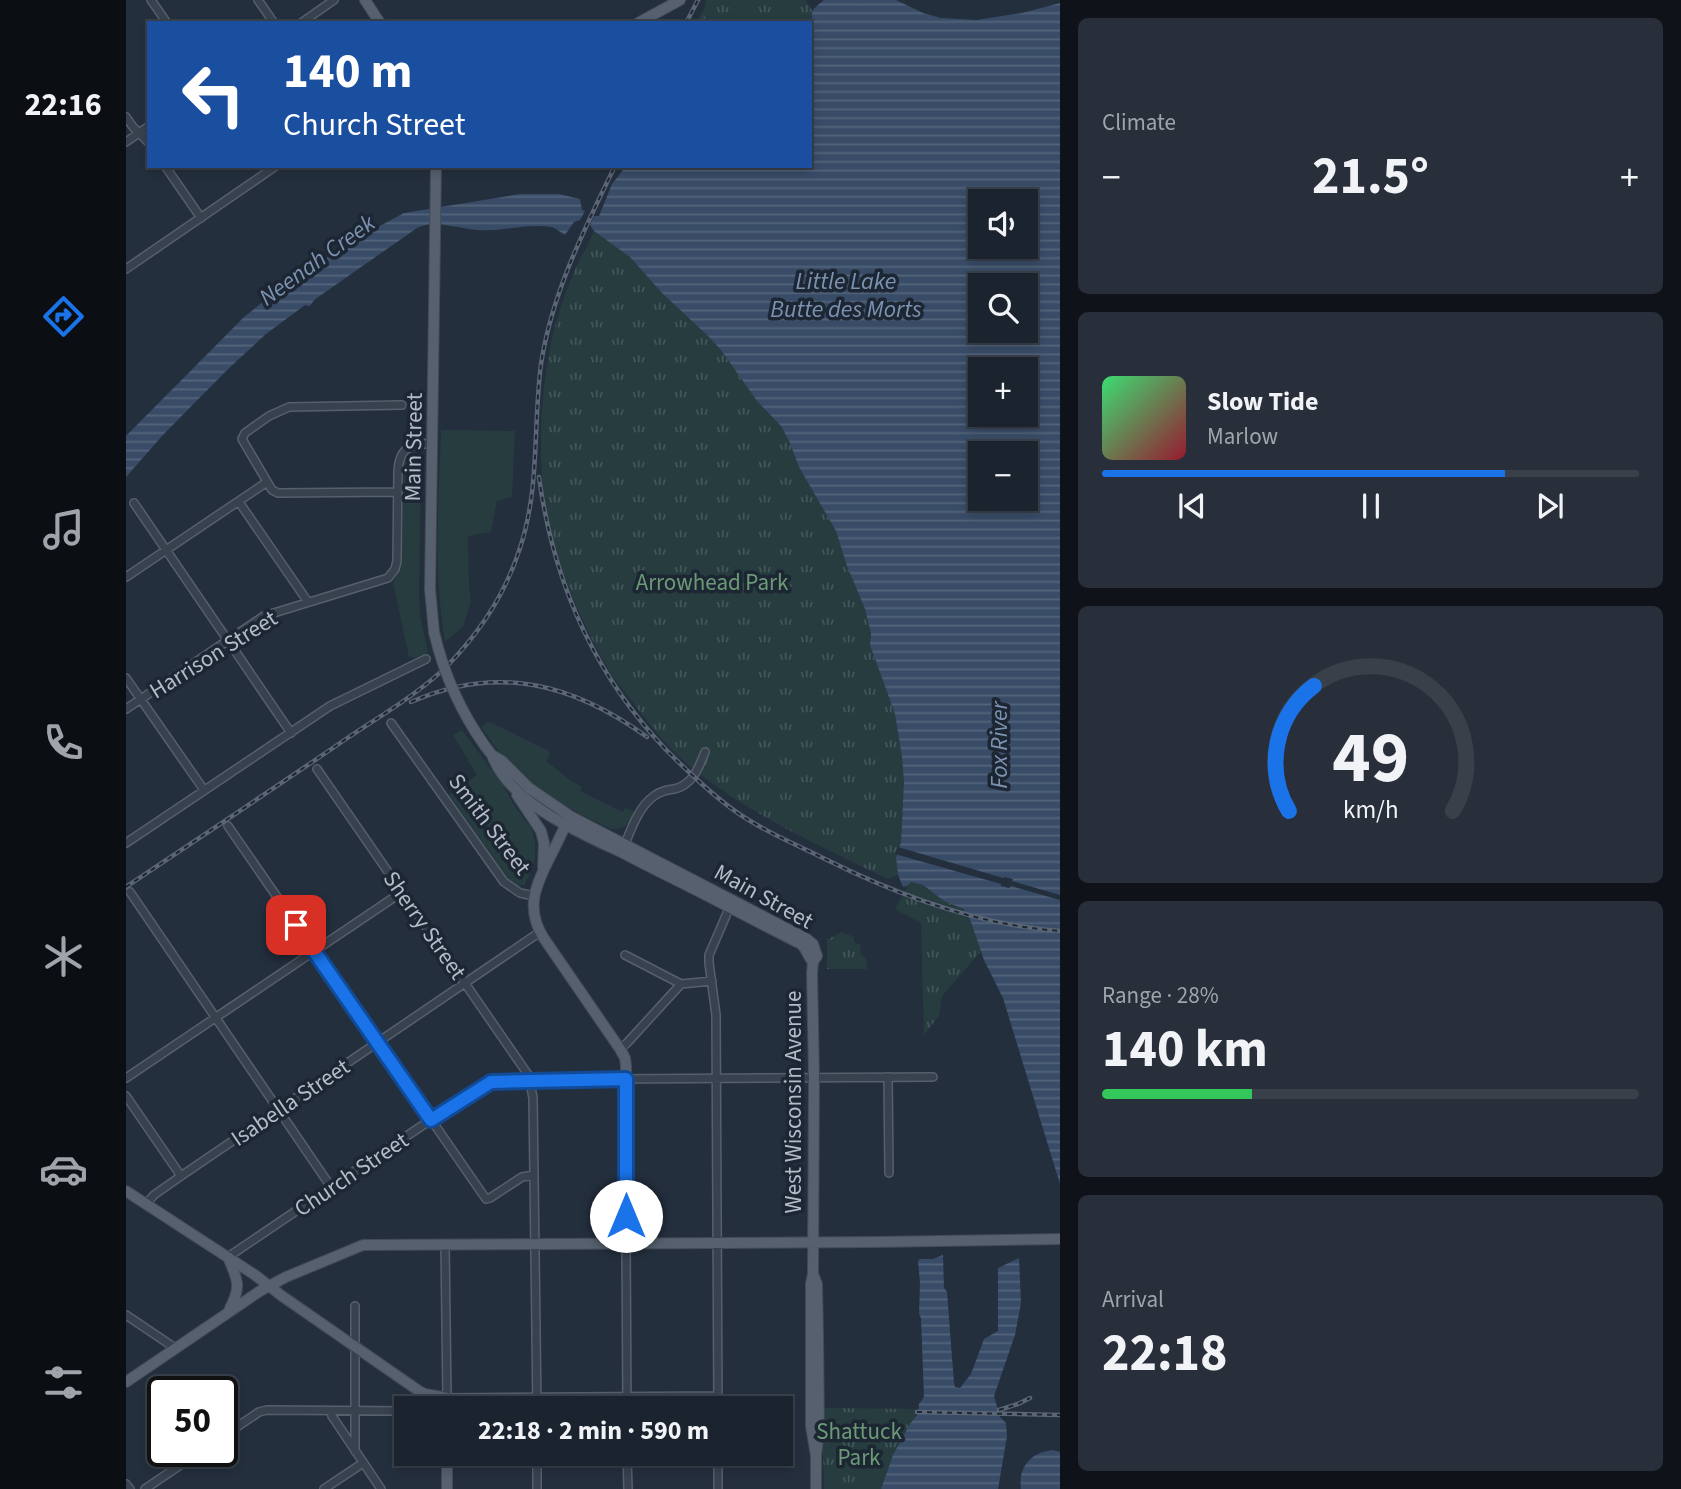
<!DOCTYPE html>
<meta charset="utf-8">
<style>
body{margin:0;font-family:"Source Sans 3",sans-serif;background:#282f3a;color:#f1f3f6;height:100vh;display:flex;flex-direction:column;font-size:26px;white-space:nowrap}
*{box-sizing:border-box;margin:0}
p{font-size:23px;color:#a0a4aa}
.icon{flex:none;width:38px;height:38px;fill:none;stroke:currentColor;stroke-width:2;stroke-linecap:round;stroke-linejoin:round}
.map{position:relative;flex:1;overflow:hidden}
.drawer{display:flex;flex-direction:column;gap:18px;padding:18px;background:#0f1319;width:621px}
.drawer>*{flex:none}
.hud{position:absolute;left:21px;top:21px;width:665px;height:147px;border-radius:0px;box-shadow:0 4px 10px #0003,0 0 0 2px #39404a;background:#1a4fa0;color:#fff;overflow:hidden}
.buttons{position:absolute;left:842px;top:189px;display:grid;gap:14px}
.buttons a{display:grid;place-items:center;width:70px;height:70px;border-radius:0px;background:#1b232e;box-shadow:0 4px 10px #0003,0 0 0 2px #39404a;font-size:35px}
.speed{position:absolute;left:21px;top:1376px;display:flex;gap:14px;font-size:35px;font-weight:700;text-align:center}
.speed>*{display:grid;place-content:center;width:91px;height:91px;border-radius:50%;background:#1b232e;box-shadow:0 4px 10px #0003,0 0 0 2px #39404a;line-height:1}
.speed .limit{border:4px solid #111;border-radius:10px;background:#fff;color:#111}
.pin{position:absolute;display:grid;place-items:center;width:60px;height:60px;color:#fff;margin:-30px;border-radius:14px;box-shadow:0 4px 10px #0006}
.me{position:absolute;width:77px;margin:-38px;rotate:0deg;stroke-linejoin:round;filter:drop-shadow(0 0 5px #0008)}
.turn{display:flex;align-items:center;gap:24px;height:147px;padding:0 21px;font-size:32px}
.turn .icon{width:91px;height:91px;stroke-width:2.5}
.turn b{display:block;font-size:49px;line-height:60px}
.big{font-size:52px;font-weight:700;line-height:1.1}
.drawer .tile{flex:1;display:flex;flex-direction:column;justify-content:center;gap:10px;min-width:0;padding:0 24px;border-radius:10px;background:#282f3a}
.drawer .dial{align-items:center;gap:0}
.dial svg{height:182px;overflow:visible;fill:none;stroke:#39404a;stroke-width:7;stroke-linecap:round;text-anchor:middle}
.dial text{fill:#f1f3f6;stroke:none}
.song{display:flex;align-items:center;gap:21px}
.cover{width:84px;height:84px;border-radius:10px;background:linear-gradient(135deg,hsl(140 70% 55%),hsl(350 70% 35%))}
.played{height:7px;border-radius:4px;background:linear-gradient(90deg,#1a73e8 75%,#39404a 75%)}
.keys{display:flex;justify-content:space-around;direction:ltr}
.heat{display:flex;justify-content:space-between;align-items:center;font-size:38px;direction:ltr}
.charge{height:10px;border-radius:5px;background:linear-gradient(90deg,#34c759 28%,#39404a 0)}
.trip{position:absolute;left:268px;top:1396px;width:399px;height:70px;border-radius:0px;background:#1b232e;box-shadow:0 4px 10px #0003,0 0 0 2px #39404a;font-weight:700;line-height:70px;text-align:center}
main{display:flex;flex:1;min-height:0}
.tabs{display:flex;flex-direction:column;width:126px;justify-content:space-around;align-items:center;background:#0b0e12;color:#a0a4aa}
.tabs .icon{width:49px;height:49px}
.tabs .current{color:#1a73e8}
.tabs b{font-size:32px;color:#f1f3f6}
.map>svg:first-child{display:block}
</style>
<main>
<nav class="tabs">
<b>22:16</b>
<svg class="icon current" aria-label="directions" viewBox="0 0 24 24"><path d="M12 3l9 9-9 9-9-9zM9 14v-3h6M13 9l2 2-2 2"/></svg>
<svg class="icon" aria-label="music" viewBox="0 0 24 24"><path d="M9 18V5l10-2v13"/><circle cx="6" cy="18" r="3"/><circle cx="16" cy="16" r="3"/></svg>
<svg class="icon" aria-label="phone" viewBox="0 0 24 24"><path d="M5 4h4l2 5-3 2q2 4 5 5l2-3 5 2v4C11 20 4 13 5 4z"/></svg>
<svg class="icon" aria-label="climate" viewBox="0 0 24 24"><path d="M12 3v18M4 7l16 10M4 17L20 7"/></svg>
<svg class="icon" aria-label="car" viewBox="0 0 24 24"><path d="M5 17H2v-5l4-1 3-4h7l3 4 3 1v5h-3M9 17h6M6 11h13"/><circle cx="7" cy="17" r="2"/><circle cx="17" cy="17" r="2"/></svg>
<svg class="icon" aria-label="filters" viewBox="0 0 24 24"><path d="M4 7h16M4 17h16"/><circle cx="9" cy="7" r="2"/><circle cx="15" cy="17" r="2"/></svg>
</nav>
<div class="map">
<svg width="934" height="1489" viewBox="0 0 934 1489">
<defs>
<pattern id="park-tufts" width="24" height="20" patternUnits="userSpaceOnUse" patternTransform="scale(1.75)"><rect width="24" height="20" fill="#263c3f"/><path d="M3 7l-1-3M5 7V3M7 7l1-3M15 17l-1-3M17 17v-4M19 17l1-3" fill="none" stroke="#435659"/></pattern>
<pattern id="water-rules" width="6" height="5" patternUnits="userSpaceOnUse" patternTransform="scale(1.75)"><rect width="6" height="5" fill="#394c67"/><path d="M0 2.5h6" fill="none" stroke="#53647b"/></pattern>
</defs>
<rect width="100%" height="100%" fill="#242f3e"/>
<!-- grass -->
<path fill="#263c3f" d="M315,430L389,431L386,497L371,501L365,532L342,536L343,587L345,601L337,627L319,642C307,572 313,500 315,430Z
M292,452L294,453L295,461L293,597L294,615L302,652C296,656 290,659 283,657L267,582L272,573L276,560L278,464C280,457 285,453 292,452Z
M362,722L366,723L423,751L424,754L420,761L444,780L456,787L454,791L497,812L499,808L509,812C506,823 497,830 485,829C458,817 429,801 405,784C385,769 369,747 355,727Z
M336,730L379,788L387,804L404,826L407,833L409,843V859L403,876L399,883V885L391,886L384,881L323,795L351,775L327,735Z"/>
<!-- park -->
<path fill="url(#park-tufts)" d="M580,0H680L686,10C684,16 687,23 684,30V23H570L579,7Z
M468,231L475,234L504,257L535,292L582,336L595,350L631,401L655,426L664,443L673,467L710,531L721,566L739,609L745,633L744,645L769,714L776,757L778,781L775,842L934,892L770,858L772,875L762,879C692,845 620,813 560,763C540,745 524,725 508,704C499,691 487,679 480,665C453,617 429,562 420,508C412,461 414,406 422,360C427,326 439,290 454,259C459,250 464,241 468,231Z
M784,882L797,885L818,901L836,907L837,915C849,921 851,939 855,951L816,996L813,1016L798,1035L795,923L769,909Z
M716,932L728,937V942L735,945L734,954L740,958L741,969H701V940Z
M696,1408L792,1409C792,1418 774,1442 769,1452C763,1464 759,1477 755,1489H698Z"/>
<!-- water -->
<path fill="url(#water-rules)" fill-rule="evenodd" d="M698,0H770L797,13L815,18L851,20L896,13L934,3V1184L877,998L858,960L845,922L842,917L837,915L838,909L818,901L797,885L785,882L781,886L777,887L772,875L770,858L775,842L778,781L776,757L769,714L744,645L745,633L739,609L721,566L710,531L673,467L664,443L655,426L631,401L595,350L582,336L535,292L504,257L468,231L464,225L468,216H473L486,184L500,166H684V30C691,13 677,16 698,0ZM854,201H900V247H854ZM854,285H900V331H854ZM854,369H900V415H854ZM854,453H900V499H854Z
M394,194H433L454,199L456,210L459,211L454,220L448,222L439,235C434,232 430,228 425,227C400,223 376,232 352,230C333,229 308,219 291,228L188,300L184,306L179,305L140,334L100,371L37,435L0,477V436L117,318L160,283L197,259L218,251L252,227L278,213Z
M817,1255L818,1288L821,1292L828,1383L829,1387L834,1388L845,1374L858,1339L872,1331V1268L893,1258L895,1303L889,1335L868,1396L874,1417L880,1423L881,1436L872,1489H755L767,1455L784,1424L792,1414L793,1404L798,1397L795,1318L793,1314L794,1282L792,1261L794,1259H807Z
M927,1450L934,1452V1489H895C892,1467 905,1452 927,1450Z"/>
<!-- pier -->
<path fill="#242f3e" d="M772,847L877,878L878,877L887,879L886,881L934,895V900L885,886L883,888L875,886V884L769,854Z"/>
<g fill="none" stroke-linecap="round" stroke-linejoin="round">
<!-- stream -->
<path stroke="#394c67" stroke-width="2" d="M578,16L580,23"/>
<!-- minor casing -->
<g stroke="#565f6c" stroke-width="10">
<path id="minor" d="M25,0L41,23
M132,0L148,23
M175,23L208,0
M0,117L7,127L23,143
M0,142L23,126
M39,166L75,218
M0,269L150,166
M272,492L152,493L146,490L116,439L119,433L143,416L163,407L276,405
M113,502L182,602
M8,503L165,733
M0,577L141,482
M0,678L78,790
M0,709L138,616L262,578L269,569L271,561L272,472C273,447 284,445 306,443
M265,723L378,882L394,893L408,896
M191,769L403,1076L407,1098L411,1409
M102,826L360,1199L364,1198L396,1177L408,1175
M0,843L204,706L300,659
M497,849C504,832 512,807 528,796C534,791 541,790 548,789C567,785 573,767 579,752
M4,892L205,1187
M499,955L555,984
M494,1049L501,1043L555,984L586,981
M762,1077L763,1173
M0,1078L276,892
M0,1096L55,1176
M20,1204L28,1195L55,1176L414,932
M500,1243L501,1409
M319,1244L321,1398L592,1396
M102,1257L300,1123L365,1082L492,1079L807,1077
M0,1315L49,1348
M592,1409L590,1015L583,963V955L605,904
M205,1411L206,1416L255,1489
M96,1437L133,1412L141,1410L280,1411
M229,1451V1306
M411,1454V1489
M501,1454L502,1489
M592,1454V1489
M0,1484L4,1489
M19,1489L75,1451
M198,1489L237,1463"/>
</g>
<!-- major casing -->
<g stroke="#414a57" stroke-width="12">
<path id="major" d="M239,0L254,23
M512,23L554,0
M308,632L304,589L310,166
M359,746L366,755L376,761L403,788L444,816L681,939L687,944L691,956L687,962L686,973L688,1077L687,1274L685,1284V1426L690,1456
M366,755C383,803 454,833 497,853C514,862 532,871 550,880C592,901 633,923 675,944C681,949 681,956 687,962
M391,795L415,831L418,843L417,867
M444,816C437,830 431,844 424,857C410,885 399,907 417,937L494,1049L499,1058L500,1066V1243
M0,1191L129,1275L156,1296L293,1391L299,1394L321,1398V1409
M102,1257C111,1279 116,1286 104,1308
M687,1274L691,1284L692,1335L693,1430L690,1456V1489
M0,1382L134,1291L160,1277L237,1245L749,1242L934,1239
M299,1395L301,1400L312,1409
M321,1489V1454"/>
</g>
<!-- minor -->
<use href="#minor" stroke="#38414e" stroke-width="7"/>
<!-- major -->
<use href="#major" stroke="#56606e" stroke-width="10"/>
<!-- rail casing -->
<g stroke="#5a6575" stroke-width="4.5">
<path id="rail" d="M560,23L572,0
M413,477C429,594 477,694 564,773C583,791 603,809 626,822C649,836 673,846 697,858C771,895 851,925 934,931
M285,702C371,664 446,683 521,737
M0,887C73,838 147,789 220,739C254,716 294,693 323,664C355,631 380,592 394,548C414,488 407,425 415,364C426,293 458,230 489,166
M873,1410L892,1404L904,1398
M791,1412L934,1415"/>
</g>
<!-- rail -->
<use href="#rail" stroke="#1d2633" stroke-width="2" stroke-dasharray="5" stroke-linecap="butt"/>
<!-- major-bridge casing -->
<g stroke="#414a57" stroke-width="12" stroke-linecap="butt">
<path id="major-bridge" d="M308,632C318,675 334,711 359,746"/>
</g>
<!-- major-bridge -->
<use href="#major-bridge" stroke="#56606e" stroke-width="10"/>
</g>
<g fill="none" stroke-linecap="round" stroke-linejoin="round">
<!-- route casing -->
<g stroke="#114b97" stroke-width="18">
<path id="route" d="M170,925L305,1120L365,1082L500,1079V1216"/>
</g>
<!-- route -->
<use href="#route" stroke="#1a73e8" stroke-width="12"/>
</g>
<g text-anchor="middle" stroke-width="7" stroke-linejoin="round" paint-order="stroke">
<!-- street labels -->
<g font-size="23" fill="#b4bcc9" stroke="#1d2633">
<text transform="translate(287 447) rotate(-89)" y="8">Main Street</text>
<text transform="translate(87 654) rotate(-32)" y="8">Harrison Street</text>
<text transform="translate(364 824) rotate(53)" y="8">Smith Street</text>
<text transform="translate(638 896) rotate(29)" y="8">Main Street</text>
<text transform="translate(299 925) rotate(55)" y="8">Sherry Street</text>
<text transform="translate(164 1102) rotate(-34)" y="8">Isabella Street</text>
<text transform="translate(667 1102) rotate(-90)" y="8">West Wisconsin Avenue</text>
<text transform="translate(225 1174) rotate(-34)" y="8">Church Street</text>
</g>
<!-- park labels -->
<g font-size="23" fill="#6b9a76" stroke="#1d2633">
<text x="586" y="590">Arrowhead Park</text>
<text x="733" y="1439">Shattuck<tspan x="733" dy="26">Park</tspan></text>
</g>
<!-- water labels -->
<g font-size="24" font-style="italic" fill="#7c92b1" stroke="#1d2633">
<text transform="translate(191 260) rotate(-36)" y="8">Neenah Creek</text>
<text x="720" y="289">Little Lake<tspan x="720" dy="28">Butte des Morts</tspan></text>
<text transform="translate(873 745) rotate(-90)" y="8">Fox River</text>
</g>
</g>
</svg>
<div class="buttons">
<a><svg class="icon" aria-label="sound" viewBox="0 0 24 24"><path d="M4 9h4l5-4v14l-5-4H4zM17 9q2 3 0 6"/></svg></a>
<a><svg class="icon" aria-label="search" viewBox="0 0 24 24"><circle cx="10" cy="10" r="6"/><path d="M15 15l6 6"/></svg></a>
<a>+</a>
<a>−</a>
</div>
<div class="speed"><div class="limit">50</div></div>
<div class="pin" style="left:170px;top:925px;background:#d93025"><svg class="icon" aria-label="arrive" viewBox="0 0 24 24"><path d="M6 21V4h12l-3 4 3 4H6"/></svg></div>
<svg class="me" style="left:500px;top:1216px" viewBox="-20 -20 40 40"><circle r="19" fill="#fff"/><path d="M0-13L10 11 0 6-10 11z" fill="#1a73e8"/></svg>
<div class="trip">22:18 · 2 min · 590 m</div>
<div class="hud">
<div class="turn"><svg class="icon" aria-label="left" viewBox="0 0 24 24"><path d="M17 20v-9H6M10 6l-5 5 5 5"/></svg><div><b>140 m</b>Church Street</div></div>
</div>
</div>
<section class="drawer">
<div class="tile"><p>Climate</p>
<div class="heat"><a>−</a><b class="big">21.5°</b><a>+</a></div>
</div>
<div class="tile">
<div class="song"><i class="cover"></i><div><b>Slow Tide</b><p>Marlow</p></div></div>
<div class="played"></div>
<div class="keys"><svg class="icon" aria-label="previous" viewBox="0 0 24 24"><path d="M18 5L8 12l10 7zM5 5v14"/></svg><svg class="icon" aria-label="pause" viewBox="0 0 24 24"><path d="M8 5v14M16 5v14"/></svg><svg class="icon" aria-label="next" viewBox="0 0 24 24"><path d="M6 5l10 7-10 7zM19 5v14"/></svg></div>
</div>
<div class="tile dial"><svg viewBox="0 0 100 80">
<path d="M14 69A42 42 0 1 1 86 69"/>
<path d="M14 69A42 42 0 0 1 25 14" stroke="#1a73e8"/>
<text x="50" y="56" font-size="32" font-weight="700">49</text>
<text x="50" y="72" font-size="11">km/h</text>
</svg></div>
<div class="tile"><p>Range · 28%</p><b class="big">140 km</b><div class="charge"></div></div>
<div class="tile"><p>Arrival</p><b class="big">22:18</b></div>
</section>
</main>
